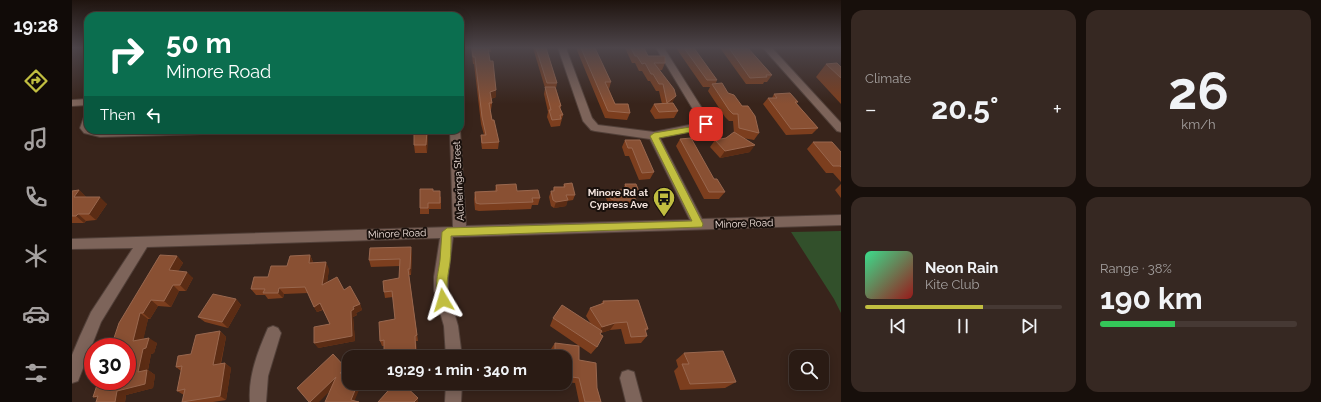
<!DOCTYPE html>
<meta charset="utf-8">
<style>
body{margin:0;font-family:Raleway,sans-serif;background:#362822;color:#f1f3f6;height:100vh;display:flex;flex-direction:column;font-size:15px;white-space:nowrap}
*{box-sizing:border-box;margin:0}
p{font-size:13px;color:#a5a1a0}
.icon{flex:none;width:22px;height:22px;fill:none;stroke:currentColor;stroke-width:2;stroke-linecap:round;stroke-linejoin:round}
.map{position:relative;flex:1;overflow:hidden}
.side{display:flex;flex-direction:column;gap:10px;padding:10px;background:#170f0b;width:480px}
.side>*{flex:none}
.guide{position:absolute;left:12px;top:12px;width:380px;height:122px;border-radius:12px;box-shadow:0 2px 10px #0003,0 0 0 1px #463934;background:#0b6e4f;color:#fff;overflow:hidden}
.tools{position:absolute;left:717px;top:350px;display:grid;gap:8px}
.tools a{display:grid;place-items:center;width:40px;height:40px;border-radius:8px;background:#2a1b14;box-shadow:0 2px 10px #0003,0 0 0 1px #463934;font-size:20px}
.speed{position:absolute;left:12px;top:338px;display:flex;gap:8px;font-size:20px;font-weight:700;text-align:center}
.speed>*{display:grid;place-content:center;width:52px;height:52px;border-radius:50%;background:#2a1b14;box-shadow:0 2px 10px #0003,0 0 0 1px #463934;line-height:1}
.speed .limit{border:6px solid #d22;background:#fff;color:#111}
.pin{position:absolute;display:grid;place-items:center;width:34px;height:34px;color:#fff;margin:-17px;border-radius:8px;box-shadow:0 2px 6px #0006}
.me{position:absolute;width:44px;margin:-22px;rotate:353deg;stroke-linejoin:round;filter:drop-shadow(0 0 3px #0008)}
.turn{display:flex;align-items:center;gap:14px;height:84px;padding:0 16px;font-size:18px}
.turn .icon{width:52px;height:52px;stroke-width:2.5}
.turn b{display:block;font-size:28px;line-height:34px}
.then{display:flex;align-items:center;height:38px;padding:0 16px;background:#0003;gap:8px;font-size:15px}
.big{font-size:30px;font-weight:700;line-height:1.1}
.side .widget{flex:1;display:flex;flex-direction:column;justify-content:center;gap:6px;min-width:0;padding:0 14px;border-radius:12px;background:#362822}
.side .dial{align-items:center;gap:0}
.dial b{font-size:52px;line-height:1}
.song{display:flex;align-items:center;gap:12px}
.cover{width:48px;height:48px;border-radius:6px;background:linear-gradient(135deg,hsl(150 70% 55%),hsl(0 70% 35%))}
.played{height:4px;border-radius:2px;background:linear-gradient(90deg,#c1be40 60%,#463934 60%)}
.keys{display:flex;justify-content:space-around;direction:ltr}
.heat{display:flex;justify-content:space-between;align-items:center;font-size:22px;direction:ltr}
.charge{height:6px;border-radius:3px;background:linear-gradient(90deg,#34c759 38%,#463934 0)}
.side .tiles{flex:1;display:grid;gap:10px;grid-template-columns:repeat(2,1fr)}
.trip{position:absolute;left:270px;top:350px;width:230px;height:40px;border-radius:12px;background:#2a1b14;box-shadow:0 2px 10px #0003,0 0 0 1px #463934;font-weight:700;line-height:40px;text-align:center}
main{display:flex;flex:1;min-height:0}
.dock{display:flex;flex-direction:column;width:72px;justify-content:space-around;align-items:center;background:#110b08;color:#a5a1a0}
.dock .icon{width:28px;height:28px}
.dock .current{color:#c1be40}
.dock b{font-size:18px;color:#f1f3f6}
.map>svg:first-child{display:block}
</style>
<main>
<nav class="dock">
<b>19:28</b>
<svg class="icon current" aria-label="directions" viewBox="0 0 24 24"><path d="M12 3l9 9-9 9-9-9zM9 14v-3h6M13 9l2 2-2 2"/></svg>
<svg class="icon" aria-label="music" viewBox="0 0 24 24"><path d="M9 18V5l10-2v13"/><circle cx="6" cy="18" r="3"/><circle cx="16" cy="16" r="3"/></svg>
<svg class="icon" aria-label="phone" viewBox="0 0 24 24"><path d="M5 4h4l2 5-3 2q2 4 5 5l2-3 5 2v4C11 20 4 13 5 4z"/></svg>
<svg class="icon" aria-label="climate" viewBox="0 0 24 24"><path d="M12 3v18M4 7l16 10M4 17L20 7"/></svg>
<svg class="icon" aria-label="car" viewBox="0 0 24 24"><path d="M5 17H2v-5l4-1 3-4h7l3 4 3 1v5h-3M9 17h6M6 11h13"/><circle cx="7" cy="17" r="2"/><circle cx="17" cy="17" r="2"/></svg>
<svg class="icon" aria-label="filters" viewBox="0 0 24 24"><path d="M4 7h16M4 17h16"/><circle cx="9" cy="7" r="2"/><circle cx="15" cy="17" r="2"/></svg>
</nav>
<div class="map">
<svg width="769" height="402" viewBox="0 0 769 402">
<rect width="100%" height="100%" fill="#38241b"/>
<!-- green -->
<path fill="#32502b" d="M769,231V313L762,299L719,232Z"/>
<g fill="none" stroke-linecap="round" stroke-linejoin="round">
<!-- minor casing -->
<g stroke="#524039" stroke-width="2">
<path id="minor" d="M486,48H494L520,118L526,125L582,132L627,123L628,121L584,48H592L638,121L636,128L588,138L630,219L769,215V225L381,237L376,277V291L386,326L390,357H374L372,326L362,291V277L368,238L75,247L29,322L6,381L0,383V355L8,336L19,312L61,248L0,249V239L381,227L378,130H388L394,226L618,220L578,139L523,131L519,130L511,121Z
M691,48H700L769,123V132L765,131Z
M16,99V105L0,106V100Z
M16,116V130H171L166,133L28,137L12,133L8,128L12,117Z
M201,326L206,328L209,333L196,376L194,402H178C176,376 186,351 196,328Z
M556,370L562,372L570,402H554L548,378L550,372Z
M374,383H390L389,402H373Z"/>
</g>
<!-- minor -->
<use href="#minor" fill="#7d645a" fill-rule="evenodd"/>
</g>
<!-- wall -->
<path fill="#7c3e1e" d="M399,48H419V52H416L424,97L419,99L420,103L419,110H418L420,120L427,142L426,149H410L409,142V135H412L409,124L402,64H401Z
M461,48H474L485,83L484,88L489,106L488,110L491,115L488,126L479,127L475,117L476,112L472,94L473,88Z
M504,48H523L539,82L537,89L543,104L558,113L555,120L533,118Z
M553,48H572L576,56L593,63L590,70H588L600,103L606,111L602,118L583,119L578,111L582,104H590L587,91H584L578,81H576L570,71H567L563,63H560Z
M604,48H622L645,80L644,83L656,93L687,133L682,140L671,138L678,152L648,158L638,147L643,140L654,138L662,133L661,121H657L653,117L636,91L638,87H631Z
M648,48H676L700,75L695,82H692L691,84H674Z
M754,64L769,67V104L744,77Z
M702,94L726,102L724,103L746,128L740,134L714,135L691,104L696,98H700Z
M356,130L355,153H343L342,145Z
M608,139L653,192L647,199H632L604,146Z
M553,140L582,172L578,179L567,180L557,156H553L550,147Z
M741,142L769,152V182L761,173H754L735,149Z
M492,184L503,195L501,200L495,201L494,206L482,208L479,206L477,197L479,191H481L482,187H491Z
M553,184L568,194L566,197H562L564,200L561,205L539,206L537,205L533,196L536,190L552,189V187Z
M769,184V198L763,190Z
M424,185L468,198L466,205H460L459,209L407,211L403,210L402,199L403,192L423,191Z
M7,190L14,197L35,204L24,220L14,221L12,223H0V191Z
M361,191L369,197V209H357V214H348V208Z
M340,253L339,275H337L346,341H344L345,357H312V346H310L308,341L323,319L321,297L313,298L312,292L327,278L328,266L299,267L297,260Z
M238,255L241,262V263L257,269L255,282L272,290L288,304L290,310L284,313L285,315L281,317L283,341L246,348L258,324L251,310L245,312L242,307L236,293L212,294L211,298L196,299L193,295H184L179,289L196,277L215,266Z
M105,256L111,263L106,271L121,278L114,291H107L99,307L86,306L78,319H76L71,339L85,343L82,353L79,354L76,370L83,375L81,388L54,395L53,402H24L55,381L39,347Z
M164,299L169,305L156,328L133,322L126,317Z
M531,301L576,329L573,332L575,336L569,343L553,344L549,329L538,330L529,333L525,347L519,354L478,326L481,318L519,324L514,316L518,308L529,304Z
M148,331L154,337L149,364L153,363L159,368L154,400L141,402H110L112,395L105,391L109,371L104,367Z
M483,343L507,360L525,388L529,402H507L503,383L493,382V357H479V349Z
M612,353L664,382L653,388L608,390L602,371L606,367L604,360Z"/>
<!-- shaded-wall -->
<path fill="#5b2c14" d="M424,90V97L418,99V92Z
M604,96L600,103L591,110L595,103Z
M355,130H356L355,153L354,145Z
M683,145L678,152L648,158L653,151Z
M7,190L14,197H2Z
M28,197L35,204L24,220L17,214Z
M496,200L494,206L482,208L484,202Z
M6,214L14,221L12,223L4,216Z
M339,247L340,253L339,275L338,269Z
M238,255L241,262L240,270L237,263Z
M105,256L111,263L103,277L97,270Z
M254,262L257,269L254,291L250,285Z
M115,272L121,278L114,291L108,285Z
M101,285L107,291L99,307L92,301Z
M207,288L212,294L211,298L206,293Z
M164,299L169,305L156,328L150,322Z
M79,300L86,306L78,319L71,313Z
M248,303L251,309L245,312L242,307Z
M288,304L290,310L284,313L285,315L281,317L283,341L246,348L242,343L279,311L281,307Z
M68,313L76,319L70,346L61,341Z
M543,323L538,330L526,334L530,327Z
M148,331L154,337L147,370L141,365Z
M343,336L344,341L345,357H344Z
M77,338L85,343L82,353L79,354L76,370L83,375L81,388L54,395L53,402H43L45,391L66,372L71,349Z
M153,363L159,368L154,400L148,396Z
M274,368L277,372L271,378L268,373Z
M264,377L268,381L247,402H238Z
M286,383H290L282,402L279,400Z
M26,396L31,402L21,397Z
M346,398V402H342Z"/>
<!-- building -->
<path fill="#895033" stroke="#99674e" d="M400,48H416L418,61H421L424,90L418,92L420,103H417L420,120H422L427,142L410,143L409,135H414L410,117L403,57H401Z
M464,48H474L485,83H475Z
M509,48H523L539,82H533L543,104H556L558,113L536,111Z
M559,48H572L576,56H593V63H582L602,89L604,96L595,103L591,84H587L581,74H579L573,63L570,64L565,56H563Z
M612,48H622L645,80H635Z
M657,48H676L700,75H694L695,77L678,78Z
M765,63L769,67V78L754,64Z
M650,83L656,93L662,95L670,106H676L683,116L687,133L667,128L666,114H661L657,110L640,84Z
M473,87H483L489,106H487L491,115H488L489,119L480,120L477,110H479Z
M718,93L726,102H723L746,128L719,129L696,98H705L702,94Z
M601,103L606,111L587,112L582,104Z
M342,130H355L354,145H342Z
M662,132L683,145L653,151L643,140L654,138Z
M619,138L642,179H645L653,192H637L608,139Z
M553,140H568L582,172L570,173L560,148H556Z
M741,142H760L769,152V167L768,166H761Z
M500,183L503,195H494L496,200L484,202L481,200L479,191H482V187H493L492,184Z
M444,184L445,191L466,190L468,198H460L461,202L408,204L404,203L403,192L425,191L424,185Z
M553,184H564L568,194H560L557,189H555Z
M348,189H361V191H368V203H356V208H348Z
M557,189L564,200H542L539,199L536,190Z
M7,190L2,197H28L17,214H6L4,216H0V191Z
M339,247L338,269H336L345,335L343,336L344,357H312V340L308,341L307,322L323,319L320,291L312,292L311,281L327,278L328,259L297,260L298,248Z
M88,255L105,256L97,270L115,272L108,285H101L92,301L79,300L71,313H68L61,341L77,338L74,348L71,349L66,372L75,370L73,384L45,391L43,402H24L26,396L21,397L26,382L55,381V347H39L47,323Z
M238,255L237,263L254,262L250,285L265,277L272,290L278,286L288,304L281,307L282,309L279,311L280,336L242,343V327L258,324L248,303L242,307L233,287L207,288L206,293H191L193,289H179L182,277H196L199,266H215L218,256Z
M141,294L164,299L150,322L126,317Z
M566,300L576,329H573L575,336L559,337L555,322L543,323L530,327L518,308L532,303L531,301Z
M490,305L530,331L528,334L531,336L525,347L481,318Z
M148,331L141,365L153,363L148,396L110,402L113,389L105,391L110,366L104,367L106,356L119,354L124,335Z
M483,343L507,346V360L524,363L525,388L529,402H513L507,378L493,376V357H483Z
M651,351L664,382L618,384L610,364H617L612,353Z
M261,354L274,368L268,373L277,376V383H286L279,400L287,402H253L264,377L238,402H237L225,388Z
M323,383H330L346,398L342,402H306Z"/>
<!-- sky -->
<linearGradient id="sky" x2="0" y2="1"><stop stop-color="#1f140f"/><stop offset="0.46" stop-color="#4d454a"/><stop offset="1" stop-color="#4d454a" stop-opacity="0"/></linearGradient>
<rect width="769" height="104" fill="url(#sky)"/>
<!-- route -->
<path fill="#c1be40" stroke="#7d7c2a" d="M634,121L637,124L629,130L587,138L631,224L630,227L379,236C379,244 379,253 378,262C376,276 373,286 377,300L375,303L371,305L368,303C361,288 366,276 368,260C369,251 369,241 370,232L375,228L620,221L578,136L582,133L624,126Z"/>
<!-- icons -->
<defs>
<g id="bus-pin" transform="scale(1.15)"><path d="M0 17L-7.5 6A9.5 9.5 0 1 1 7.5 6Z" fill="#c1be40" stroke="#19100c"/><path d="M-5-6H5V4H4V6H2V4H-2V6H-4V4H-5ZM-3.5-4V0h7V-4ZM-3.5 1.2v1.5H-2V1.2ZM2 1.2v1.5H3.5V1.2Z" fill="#111"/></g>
</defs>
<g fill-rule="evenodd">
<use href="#bus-pin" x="592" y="198"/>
</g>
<g text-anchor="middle" stroke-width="4" stroke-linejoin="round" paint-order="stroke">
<!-- street labels -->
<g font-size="10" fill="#f2e3dd" stroke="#19100c">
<text transform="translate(386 181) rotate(-93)" y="4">Alcheringa Street</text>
<text transform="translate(672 223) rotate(-2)" y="4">Minore Road</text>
<text transform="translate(325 233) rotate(-2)" y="4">Minore Road</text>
</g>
<!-- poi labels -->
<g font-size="10" font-weight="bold" fill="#f2e3dd" stroke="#19100c" text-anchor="end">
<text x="576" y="196">Minore Rd at<tspan x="576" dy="12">Cypress Ave</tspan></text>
</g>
</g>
</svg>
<div class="tools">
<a><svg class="icon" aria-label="search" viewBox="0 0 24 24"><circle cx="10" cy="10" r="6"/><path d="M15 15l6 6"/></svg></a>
</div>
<div class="speed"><div class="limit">30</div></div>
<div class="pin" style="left:634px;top:124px;background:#d93025"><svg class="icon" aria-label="arrive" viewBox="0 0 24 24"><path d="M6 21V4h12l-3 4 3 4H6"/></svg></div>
<svg class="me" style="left:371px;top:300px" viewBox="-20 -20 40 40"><path d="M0-17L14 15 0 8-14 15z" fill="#c1be40" stroke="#fff" stroke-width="4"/></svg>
<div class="trip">19:29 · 1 min · 340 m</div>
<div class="guide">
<div class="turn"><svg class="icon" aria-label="right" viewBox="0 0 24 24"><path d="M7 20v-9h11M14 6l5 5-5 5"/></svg><div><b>50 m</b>Minore Road</div></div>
<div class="then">Then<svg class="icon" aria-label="left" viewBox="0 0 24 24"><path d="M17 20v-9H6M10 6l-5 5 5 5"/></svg></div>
</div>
</div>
<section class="side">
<div class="tiles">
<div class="widget"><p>Climate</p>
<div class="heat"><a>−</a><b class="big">20.5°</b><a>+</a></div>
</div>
<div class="widget dial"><b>26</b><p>km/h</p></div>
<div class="widget">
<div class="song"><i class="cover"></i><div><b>Neon Rain</b><p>Kite Club</p></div></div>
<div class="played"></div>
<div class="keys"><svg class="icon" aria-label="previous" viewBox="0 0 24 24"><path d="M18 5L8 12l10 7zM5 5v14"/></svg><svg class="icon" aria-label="pause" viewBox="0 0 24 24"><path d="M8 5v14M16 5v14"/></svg><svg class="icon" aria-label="next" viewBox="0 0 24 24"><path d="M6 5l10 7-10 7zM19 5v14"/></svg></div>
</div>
<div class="widget"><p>Range · 38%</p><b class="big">190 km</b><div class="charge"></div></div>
</div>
</section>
</main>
